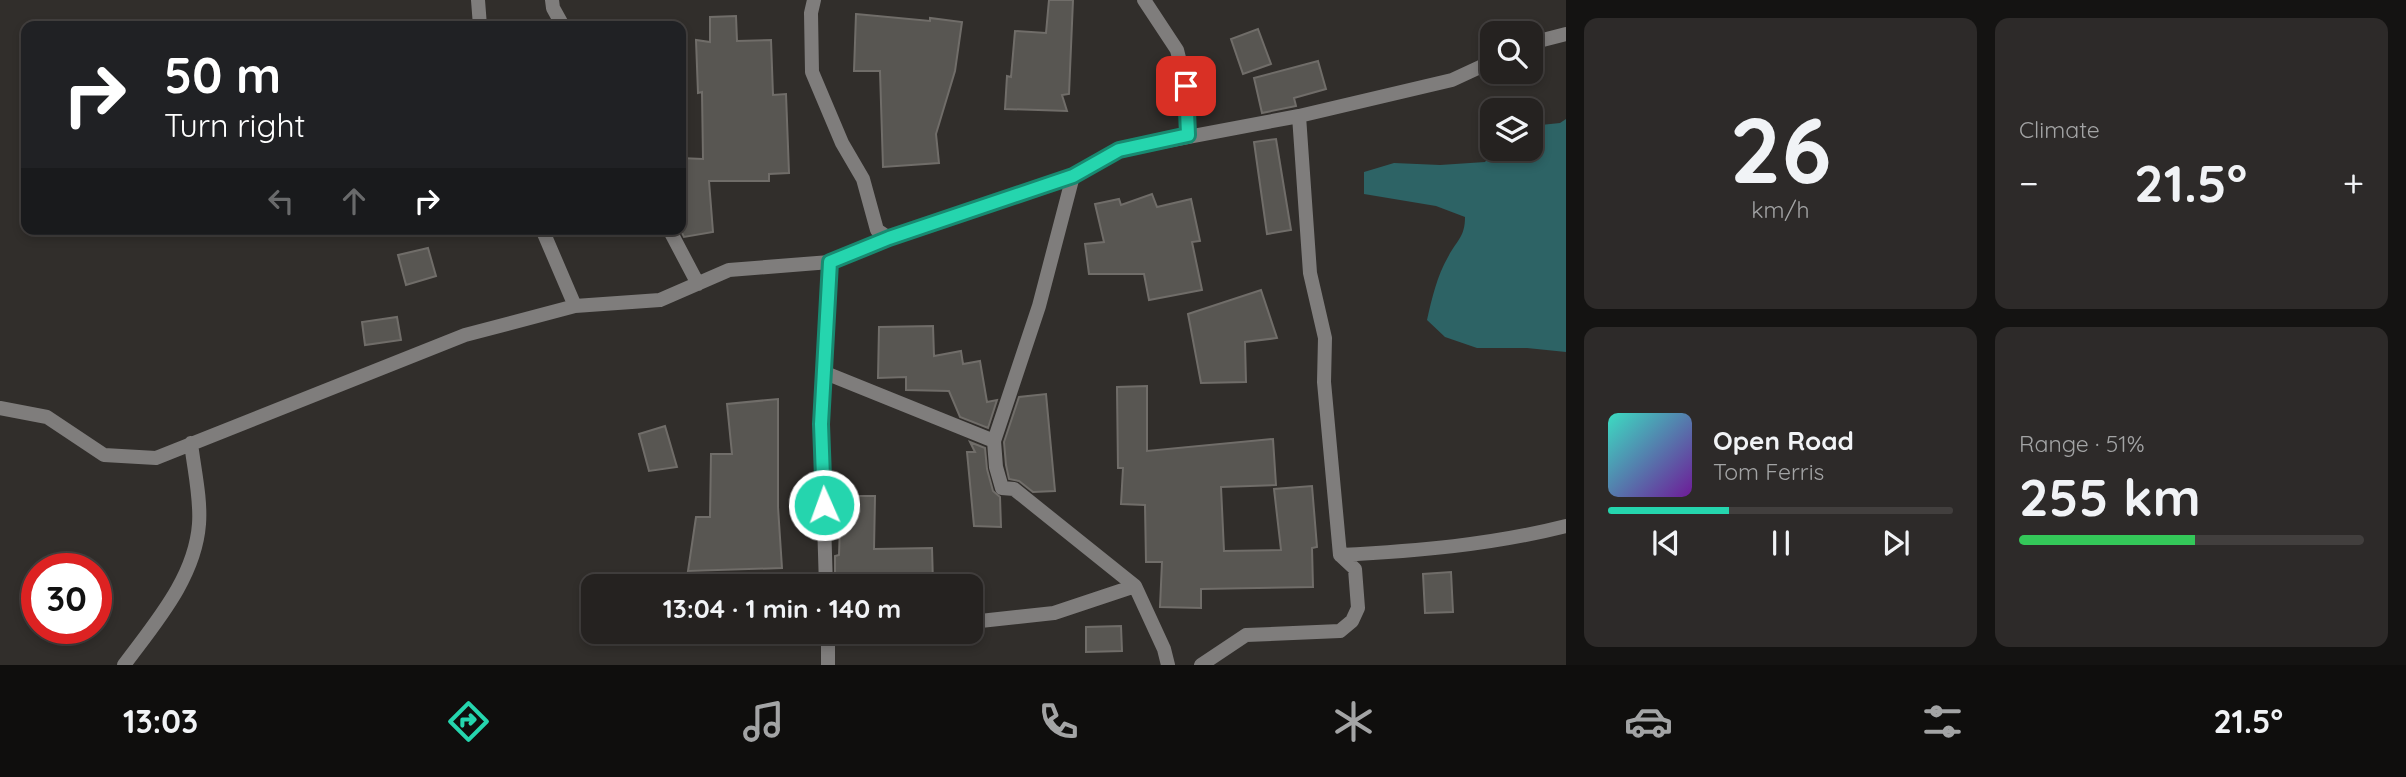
<!DOCTYPE html>
<meta charset="utf-8">
<style>
body{margin:0;font-family:Quicksand,sans-serif;background:#2d2a29;color:#f1f3f6;height:100vh;display:flex;flex-direction:column;font-size:26px;white-space:nowrap}
*{box-sizing:border-box;margin:0}
p{font-size:23px;color:#a3a4a5}
.icon{flex:none;width:38px;height:38px;fill:none;stroke:currentColor;stroke-width:2;stroke-linecap:round;stroke-linejoin:round}
.map{position:relative;flex:1;overflow:hidden}
.side{display:flex;flex-direction:column;gap:18px;padding:18px;background:#141312;width:840px}
.side>*{flex:none}
.banner{position:absolute;left:21px;top:21px;width:665px;height:214px;border-radius:14px;box-shadow:0 4px 10px #0003,0 0 0 2px #423f3e;background:#202124;color:#fff;overflow:hidden}
.tools{position:absolute;left:1480px;top:21px;display:grid;gap:14px}
.tools a{display:grid;place-items:center;width:63px;height:63px;border-radius:14px;background:#252220;box-shadow:0 4px 10px #0003,0 0 0 2px #423f3e;font-size:35px}
.speed{position:absolute;left:21px;top:553px;display:flex;gap:14px;font-size:35px;font-weight:700;text-align:center}
.speed>*{display:grid;place-content:center;width:91px;height:91px;border-radius:50%;background:#252220;box-shadow:0 4px 10px #0003,0 0 0 2px #423f3e;line-height:1}
.speed .limit{border:10px solid #d22;background:#fff;color:#111}
.pin{position:absolute;display:grid;place-items:center;width:60px;height:60px;color:#fff;margin:-30px;border-radius:14px;box-shadow:0 4px 10px #0006}
.me{position:absolute;width:77px;margin:-38px;rotate:358deg;stroke-linejoin:round;filter:drop-shadow(0 0 5px #0008)}
.turn{display:flex;align-items:center;gap:24px;height:147px;padding:0 28px;font-size:32px}
.turn .icon{width:91px;height:91px;stroke-width:2.5}
.turn b{display:block;font-size:49px;line-height:60px}
.lanes{display:flex;align-items:center;height:66px;padding:0 28px;background:#0003;justify-content:center;gap:35px;direction:ltr}
.lanes .off{opacity:.35}
.big{font-size:52px;font-weight:800;line-height:1.1}
.side .tile{flex:1;display:flex;flex-direction:column;justify-content:center;gap:10px;min-width:0;padding:0 24px;border-radius:14px;background:#2d2a29}
.side .dial{align-items:center;gap:0}
.dial b{font-size:91px;line-height:1}
.song{display:flex;align-items:center;gap:21px}
.cover{width:84px;height:84px;border-radius:10px;background:linear-gradient(135deg,hsl(170 70% 55%),hsl(280 70% 35%))}
.played{height:7px;border-radius:4px;background:linear-gradient(90deg,#25d5ae 35%,#423f3e 35%)}
.keys{display:flex;justify-content:space-around;direction:ltr}
.heat{display:flex;justify-content:space-between;align-items:center;font-size:38px;direction:ltr}
.charge{height:10px;border-radius:5px;background:linear-gradient(90deg,#34c759 51%,#423f3e 0)}
.side .tiles{flex:1;display:grid;gap:18px;grid-template-columns:repeat(2,1fr)}
.trip{position:absolute;left:581px;top:574px;width:402px;height:70px;border-radius:14px;background:#252220;box-shadow:0 4px 10px #0003,0 0 0 2px #423f3e;font-weight:800;line-height:70px;text-align:center}
.menu{display:flex;height:112px;justify-content:space-around;align-items:center;background:#0f0e0d;color:#a3a4a5}
.menu .icon{width:49px;height:49px}
.menu .current{color:#25d5ae}
.menu b{font-size:32px;color:#f1f3f6}
main{display:flex;flex:1;min-height:0}
.map>svg:first-child{display:block}
</style>
<main>
<div class="map">
<svg width="1566" height="665" viewBox="0 0 1566 665">
<rect width="100%" height="100%" fill="#312e2b"/>
<!-- water -->
<path fill="#2d6365" d="M1566,119V352L1527,348H1477L1445,337L1427,320C1432,298 1437,276 1448,257C1457,240 1465,237 1465,217L1436,206L1364,194V172L1394,163L1440,165L1485,162L1495,149H1531V126L1560,123Z"/>
<!-- building -->
<path fill="#585652" stroke="#706d69" stroke-width="2" d="M1049,0H1073L1069,94L1062,95L1067,111L1005,109L1007,76L1011,77L1015,31L1046,33Z
M856,14L930,21V18L962,22L955,71L936,134L939,163L883,167L880,71H854Z
M736,16L737,41L771,40L773,95L786,94L789,173L769,174V181H709L713,232L684,237L681,231V158L703,159L702,92L698,93L696,40L710,42V17Z
M1258,29L1271,64L1243,74L1231,39Z
M1318,61L1326,89L1294,98L1296,106L1262,113L1254,78Z
M1276,139L1291,230L1267,234L1254,142Z
M1152,194L1157,207L1191,199L1200,241L1192,242L1202,290L1149,300L1144,274H1089L1085,244L1104,242L1095,204L1119,199L1121,205Z
M428,248L436,276L406,285L398,255Z
M1261,290L1277,338L1245,342L1246,382L1201,383L1188,314Z
M397,317L401,340L365,345L362,322Z
M933,326L934,356L961,351L963,364L980,361L987,402L997,400L988,428L960,417L949,391L906,390V377L878,378L879,327Z
M1147,386V451L1273,439L1276,485L1221,487L1224,551L1281,550L1274,489L1312,486L1317,547L1312,548L1313,587L1201,589V608L1160,607L1162,562H1146L1145,505L1121,504L1123,468H1118L1117,387Z
M1046,394L1055,491L1033,492L1019,481L1009,479L1006,465L1004,442L1019,397Z
M778,399V507L782,568L688,571L696,517H710L711,454H732L727,404Z
M665,426L677,467L649,471L639,434Z
M970,442L985,448L987,469L993,491L1000,497L1001,527L974,526L967,452H975Z
M841,496H875L874,549L932,548L933,583L906,584V578L835,581V556L839,555Z
M1451,572L1453,612L1425,613L1423,574Z
M1121,626L1122,651L1086,652V627Z"/>
<g fill="none" stroke-linecap="round" stroke-linejoin="round">
<!-- minor -->
<path stroke="#7f7d7c" stroke-width="14" d="M478,0L480,26
M552,0L553,8L563,26
M814,0L811,13L812,72L842,143L863,179L877,230L889,238
M1144,0L1177,50L1186,86L1188,135
M1531,43L1566,34
M1299,116L1310,273L1325,338L1324,382L1340,555
M542,229L575,306
M669,229L698,284
M823,372L994,441L996,467L1002,488L1014,489L1135,586L1164,649L1168,665
M0,408L47,417L104,455L156,458L465,335L575,306L660,300L729,270L830,262L889,238L1073,176L1119,150L1299,116L1452,80L1493,61
M994,441L1039,306L1073,176
M826,586L821,424L830,262
M971,622L1054,613L1135,586
M828,632V665
M828,634H881L904,632
M124,665C155,623 195,578 199,524C201,498 194,469 191,443
M1201,665L1246,635L1340,631L1352,621L1358,608L1355,569L1340,555C1417,551 1491,545 1566,526"/>
</g>
<g fill="none" stroke-linecap="round" stroke-linejoin="round">
<!-- route casing -->
<g stroke="#188a71" stroke-width="18">
<path id="route" d="M824,505L821,424L830,262L889,238L1073,176L1119,150L1188,135L1186,86"/>
</g>
<!-- route -->
<use href="#route" stroke="#25d5ae" stroke-width="12"/>
</g>
</svg>
<div class="tools">
<a><svg class="icon" aria-label="search" viewBox="0 0 24 24"><circle cx="10" cy="10" r="6"/><path d="M15 15l6 6"/></svg></a>
<a><svg class="icon" aria-label="layers" viewBox="0 0 24 24"><path d="M12 4l9 5-9 5-9-5zM3 14l9 5 9-5"/></svg></a>
</div>
<div class="speed"><div class="limit">30</div></div>
<div class="pin" style="left:1186px;top:86px;background:#d93025"><svg class="icon" aria-label="arrive" viewBox="0 0 24 24"><path d="M6 21V4h12l-3 4 3 4H6"/></svg></div>
<svg class="me" style="left:824px;top:505px" viewBox="-20 -20 40 40"><circle r="17" fill="#25d5ae" stroke="#fff" stroke-width="3"/><path d="M0-11L8 9 0 5-8 9z" fill="#fff"/></svg>
<div class="trip">13:04 · 1 min · 140 m</div>
<div class="banner">
<div class="turn"><svg class="icon" aria-label="right" viewBox="0 0 24 24"><path d="M7 20v-9h11M14 6l5 5-5 5"/></svg><div><b>50 m</b>Turn right</div></div>
<div class="lanes"><svg class="icon off" aria-label="left" viewBox="0 0 24 24"><path d="M17 20v-9H6M10 6l-5 5 5 5"/></svg><svg class="icon off" aria-label="ahead" viewBox="0 0 24 24"><path d="M12 20V5M6 11l6-6 6 6"/></svg><svg class="icon" aria-label="right" viewBox="0 0 24 24"><path d="M7 20v-9h11M14 6l5 5-5 5"/></svg></div>
</div>
</div>
<section class="side">
<div class="tiles">
<div class="tile dial"><b>26</b><p>km/h</p></div>
<div class="tile"><p>Climate</p>
<div class="heat"><a>−</a><b class="big">21.5°</b><a>+</a></div>
</div>
<div class="tile">
<div class="song"><i class="cover"></i><div><b>Open Road</b><p>Tom Ferris</p></div></div>
<div class="played"></div>
<div class="keys"><svg class="icon" aria-label="previous" viewBox="0 0 24 24"><path d="M18 5L8 12l10 7zM5 5v14"/></svg><svg class="icon" aria-label="pause" viewBox="0 0 24 24"><path d="M8 5v14M16 5v14"/></svg><svg class="icon" aria-label="next" viewBox="0 0 24 24"><path d="M6 5l10 7-10 7zM19 5v14"/></svg></div>
</div>
<div class="tile"><p>Range · 51%</p><b class="big">255 km</b><div class="charge"></div></div>
</div>
</section>
</main>
<nav class="menu">
<b>13:03</b>
<svg class="icon current" aria-label="directions" viewBox="0 0 24 24"><path d="M12 3l9 9-9 9-9-9zM9 14v-3h6M13 9l2 2-2 2"/></svg>
<svg class="icon" aria-label="music" viewBox="0 0 24 24"><path d="M9 18V5l10-2v13"/><circle cx="6" cy="18" r="3"/><circle cx="16" cy="16" r="3"/></svg>
<svg class="icon" aria-label="phone" viewBox="0 0 24 24"><path d="M5 4h4l2 5-3 2q2 4 5 5l2-3 5 2v4C11 20 4 13 5 4z"/></svg>
<svg class="icon" aria-label="climate" viewBox="0 0 24 24"><path d="M12 3v18M4 7l16 10M4 17L20 7"/></svg>
<svg class="icon" aria-label="car" viewBox="0 0 24 24"><path d="M5 17H2v-5l4-1 3-4h7l3 4 3 1v5h-3M9 17h6M6 11h13"/><circle cx="7" cy="17" r="2"/><circle cx="17" cy="17" r="2"/></svg>
<svg class="icon" aria-label="filters" viewBox="0 0 24 24"><path d="M4 7h16M4 17h16"/><circle cx="9" cy="7" r="2"/><circle cx="15" cy="17" r="2"/></svg>
<b>21.5°</b>
</nav>
